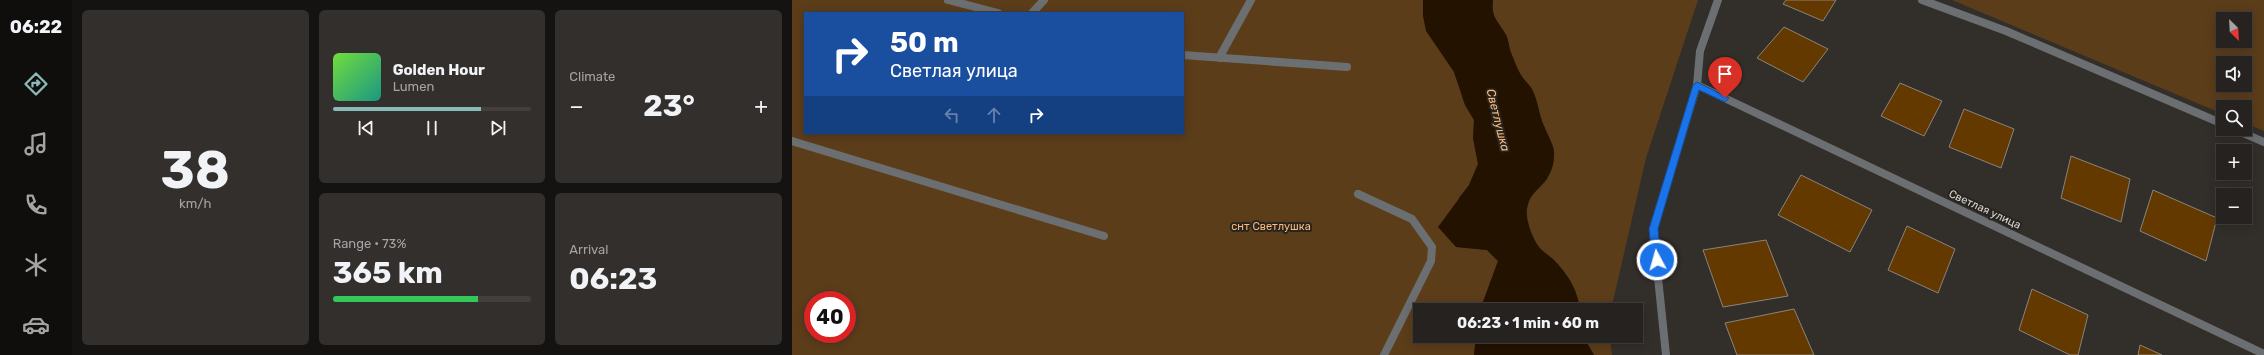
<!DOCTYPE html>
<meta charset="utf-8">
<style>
body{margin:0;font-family:Rubik,sans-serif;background:#322f2d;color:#f1f3f6;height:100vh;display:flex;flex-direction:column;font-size:15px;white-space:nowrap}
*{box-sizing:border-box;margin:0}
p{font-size:13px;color:#a4a4a5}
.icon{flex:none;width:22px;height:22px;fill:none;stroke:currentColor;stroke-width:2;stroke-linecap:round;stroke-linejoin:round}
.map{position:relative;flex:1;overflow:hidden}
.panel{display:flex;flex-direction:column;gap:10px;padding:10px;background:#151312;width:720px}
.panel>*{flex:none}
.banner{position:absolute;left:12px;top:12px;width:380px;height:122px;border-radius:0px;box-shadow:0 2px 10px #0003,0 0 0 1px #423f3e;background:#1a4fa0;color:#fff;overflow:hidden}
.needle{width:26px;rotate:156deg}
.controls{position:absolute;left:1424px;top:12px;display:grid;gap:8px}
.controls a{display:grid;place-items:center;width:36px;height:36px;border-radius:0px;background:#262220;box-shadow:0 2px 10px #0003,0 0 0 1px #423f3e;font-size:20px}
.speed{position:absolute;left:12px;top:291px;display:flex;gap:8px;font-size:20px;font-weight:700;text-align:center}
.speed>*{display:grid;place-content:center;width:52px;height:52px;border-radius:50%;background:#262220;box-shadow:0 2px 10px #0003,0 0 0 1px #423f3e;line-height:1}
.speed .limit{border:6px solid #d22;background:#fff;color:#111}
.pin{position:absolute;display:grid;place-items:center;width:34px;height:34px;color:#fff;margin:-41px -17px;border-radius:50% 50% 50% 0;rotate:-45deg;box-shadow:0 0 4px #0007}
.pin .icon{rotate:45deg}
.me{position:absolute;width:44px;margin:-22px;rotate:354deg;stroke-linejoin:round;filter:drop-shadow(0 0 3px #0008)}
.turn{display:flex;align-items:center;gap:14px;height:84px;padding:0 20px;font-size:18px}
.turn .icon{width:52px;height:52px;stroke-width:2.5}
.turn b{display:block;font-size:28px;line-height:34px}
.lanes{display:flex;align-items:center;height:38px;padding:0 20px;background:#0003;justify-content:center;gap:20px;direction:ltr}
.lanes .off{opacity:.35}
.big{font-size:30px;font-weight:700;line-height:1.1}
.panel .widget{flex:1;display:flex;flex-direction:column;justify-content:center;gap:6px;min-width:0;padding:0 14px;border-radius:6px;background:#322f2d}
.panel .dial{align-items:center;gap:0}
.dial b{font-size:52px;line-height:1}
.song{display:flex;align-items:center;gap:12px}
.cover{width:48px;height:48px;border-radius:6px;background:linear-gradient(135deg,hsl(100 70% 55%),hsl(170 70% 35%))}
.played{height:4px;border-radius:2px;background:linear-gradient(90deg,#8bbbb9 75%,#423f3e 75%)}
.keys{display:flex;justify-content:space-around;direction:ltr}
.heat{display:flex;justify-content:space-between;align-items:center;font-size:22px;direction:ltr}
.charge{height:6px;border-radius:3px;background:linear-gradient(90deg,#34c759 73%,#423f3e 0)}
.panel .tiles{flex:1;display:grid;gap:10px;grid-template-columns:repeat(3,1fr)}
.widget:first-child{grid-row:span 2}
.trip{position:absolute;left:621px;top:303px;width:230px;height:40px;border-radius:0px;background:#262220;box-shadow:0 2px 10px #0003,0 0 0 1px #423f3e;font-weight:700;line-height:40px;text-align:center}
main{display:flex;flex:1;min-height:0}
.tabs{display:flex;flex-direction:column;width:72px;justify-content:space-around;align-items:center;background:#0f0e0d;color:#a4a4a5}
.tabs .icon{width:28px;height:28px}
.tabs .on{color:#8bbbb9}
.tabs b{font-size:18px;color:#f1f3f6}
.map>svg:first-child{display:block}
</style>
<main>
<nav class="tabs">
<b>06:22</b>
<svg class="icon on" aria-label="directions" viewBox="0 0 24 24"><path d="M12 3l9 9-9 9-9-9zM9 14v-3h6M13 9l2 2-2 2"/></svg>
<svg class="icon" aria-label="music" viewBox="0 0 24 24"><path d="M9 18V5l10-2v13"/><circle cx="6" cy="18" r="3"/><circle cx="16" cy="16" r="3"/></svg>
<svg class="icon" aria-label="phone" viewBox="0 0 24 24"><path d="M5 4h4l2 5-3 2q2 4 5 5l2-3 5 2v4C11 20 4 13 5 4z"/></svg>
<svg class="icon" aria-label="climate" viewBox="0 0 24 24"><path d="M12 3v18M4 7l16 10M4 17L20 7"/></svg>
<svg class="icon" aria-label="car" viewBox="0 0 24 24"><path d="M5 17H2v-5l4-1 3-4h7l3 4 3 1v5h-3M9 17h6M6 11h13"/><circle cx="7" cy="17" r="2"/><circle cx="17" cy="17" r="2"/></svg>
</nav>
<section class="panel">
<div class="tiles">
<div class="widget dial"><b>38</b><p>km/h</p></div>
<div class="widget">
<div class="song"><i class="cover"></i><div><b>Golden Hour</b><p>Lumen</p></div></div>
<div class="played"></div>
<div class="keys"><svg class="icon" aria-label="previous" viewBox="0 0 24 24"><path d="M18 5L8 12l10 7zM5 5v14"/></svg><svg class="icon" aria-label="pause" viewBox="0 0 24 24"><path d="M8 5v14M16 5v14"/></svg><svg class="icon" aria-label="next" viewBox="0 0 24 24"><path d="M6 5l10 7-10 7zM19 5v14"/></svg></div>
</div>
<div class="widget"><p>Climate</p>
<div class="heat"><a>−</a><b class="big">23°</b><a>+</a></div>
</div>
<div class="widget"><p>Range · 73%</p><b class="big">365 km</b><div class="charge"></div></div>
<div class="widget"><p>Arrival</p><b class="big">06:23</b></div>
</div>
</section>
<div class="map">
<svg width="1472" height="355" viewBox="0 0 1472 355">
<rect width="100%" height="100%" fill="#322e2a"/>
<!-- green -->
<path fill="#5c3d1a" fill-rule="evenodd" d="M0,0H631V16L662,72L673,105L682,120L681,138L686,164L677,185L667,197L664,247L695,250L706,261L688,310H628V336H684L682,355H0ZM13,13H391V133H13ZM21,300H55V334H21Z
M701,0H906L854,158L819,310H787V302L762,260L747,249L738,230L734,213L738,197L755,180L762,149L750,121L740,90L728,74L718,51L715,36L704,22L700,11Z
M1160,0H1472V131L1453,123V107H1431V114ZM1431,19H1453V41H1431ZM1431,63H1453V85H1431Z
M791,336H818L820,355H802Z"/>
<!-- water -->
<path fill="#241201" d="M631,0H701C699,19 706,20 714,35C717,41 717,49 720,55C723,62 725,69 729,75C732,80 737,84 740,89C746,100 747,115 752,126C755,134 761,143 762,152C764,196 716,185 743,241C748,250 754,253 762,260C774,272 788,292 787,310H688L706,261L695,250L664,247L646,227L677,185L686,164L681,138L682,120L673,105L662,72L634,31L631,16Z
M684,336H791L802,355H682Z"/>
<!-- building -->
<path fill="#633900" stroke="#89847e" d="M994,0H1044L1031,21L991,4Z
M992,27L1036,49L1011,82L965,58Z
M1108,83L1150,101L1132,136L1089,116Z
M1172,109L1222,129L1209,168L1157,147Z
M1279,156L1338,179L1329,222L1269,198Z
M1009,175L1080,210L1058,252L986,215Z
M1361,190L1425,218L1414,261L1348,231Z
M1115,226L1163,249L1146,293L1096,270Z
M974,240L996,296L931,307L911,250Z
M1240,289L1296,315L1286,355H1278L1227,330Z
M1002,309L1022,355H945L933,323Z
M1348,345L1370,355H1346Z"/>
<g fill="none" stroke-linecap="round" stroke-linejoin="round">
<!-- service -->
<path stroke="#6c6f71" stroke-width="8" d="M156,0L206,13
M1130,0L1214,31L1431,124
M240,13L252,0
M391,55L555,67
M427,58L459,0
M1442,129L1472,142
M0,141L312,236
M566,194L620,219L640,247L639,261L592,355"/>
<!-- minor -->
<path stroke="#6c6f71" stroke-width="8" d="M926,0L908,51L905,85L1472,354"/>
<!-- tertiary -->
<path stroke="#6c6f71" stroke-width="8" d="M874,355L861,229L905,85"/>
</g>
<!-- route -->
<path fill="#1a73e8" stroke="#114b97" d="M905,82L937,98L933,102L907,90L866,229L869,260L865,265L860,260L857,229L901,85Z"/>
<g text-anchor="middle" stroke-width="4" stroke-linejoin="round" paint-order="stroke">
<!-- street labels -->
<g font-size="11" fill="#d9d6d3" stroke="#282420">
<text transform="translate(1193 209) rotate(25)" y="4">Светлая улица</text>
</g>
<!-- park labels -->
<g font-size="11" fill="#fbbb7a" stroke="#282420">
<text x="479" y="230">снт Светлушка</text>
</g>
<!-- water labels -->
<g font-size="12" font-style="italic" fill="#ffbe7d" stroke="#282420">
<text transform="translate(706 120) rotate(76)" y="4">Светлушка</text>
</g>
</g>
</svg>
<div class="controls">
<a><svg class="needle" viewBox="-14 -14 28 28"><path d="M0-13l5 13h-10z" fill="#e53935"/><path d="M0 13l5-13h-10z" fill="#a4a4a5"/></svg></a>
<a><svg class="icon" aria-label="sound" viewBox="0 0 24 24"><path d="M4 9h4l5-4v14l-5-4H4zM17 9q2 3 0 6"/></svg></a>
<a><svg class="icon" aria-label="search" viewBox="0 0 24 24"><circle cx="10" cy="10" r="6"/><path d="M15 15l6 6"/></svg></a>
<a>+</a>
<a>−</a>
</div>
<div class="speed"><div class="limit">40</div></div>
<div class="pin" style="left:933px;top:98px;background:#d93025"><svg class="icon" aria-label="arrive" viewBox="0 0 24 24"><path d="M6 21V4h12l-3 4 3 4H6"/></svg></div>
<svg class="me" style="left:865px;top:260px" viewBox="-20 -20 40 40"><circle r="17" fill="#1a73e8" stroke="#fff" stroke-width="3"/><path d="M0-11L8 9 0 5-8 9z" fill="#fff"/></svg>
<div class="trip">06:23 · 1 min · 60 m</div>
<div class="banner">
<div class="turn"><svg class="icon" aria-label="right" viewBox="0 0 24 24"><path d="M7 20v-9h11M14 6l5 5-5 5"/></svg><div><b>50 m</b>Светлая улица</div></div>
<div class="lanes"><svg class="icon off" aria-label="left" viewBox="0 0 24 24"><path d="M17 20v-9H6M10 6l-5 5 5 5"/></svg><svg class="icon off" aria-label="ahead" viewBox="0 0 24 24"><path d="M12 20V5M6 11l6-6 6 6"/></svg><svg class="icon" aria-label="right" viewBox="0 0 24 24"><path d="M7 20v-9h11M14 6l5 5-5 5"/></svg></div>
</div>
</div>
</main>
